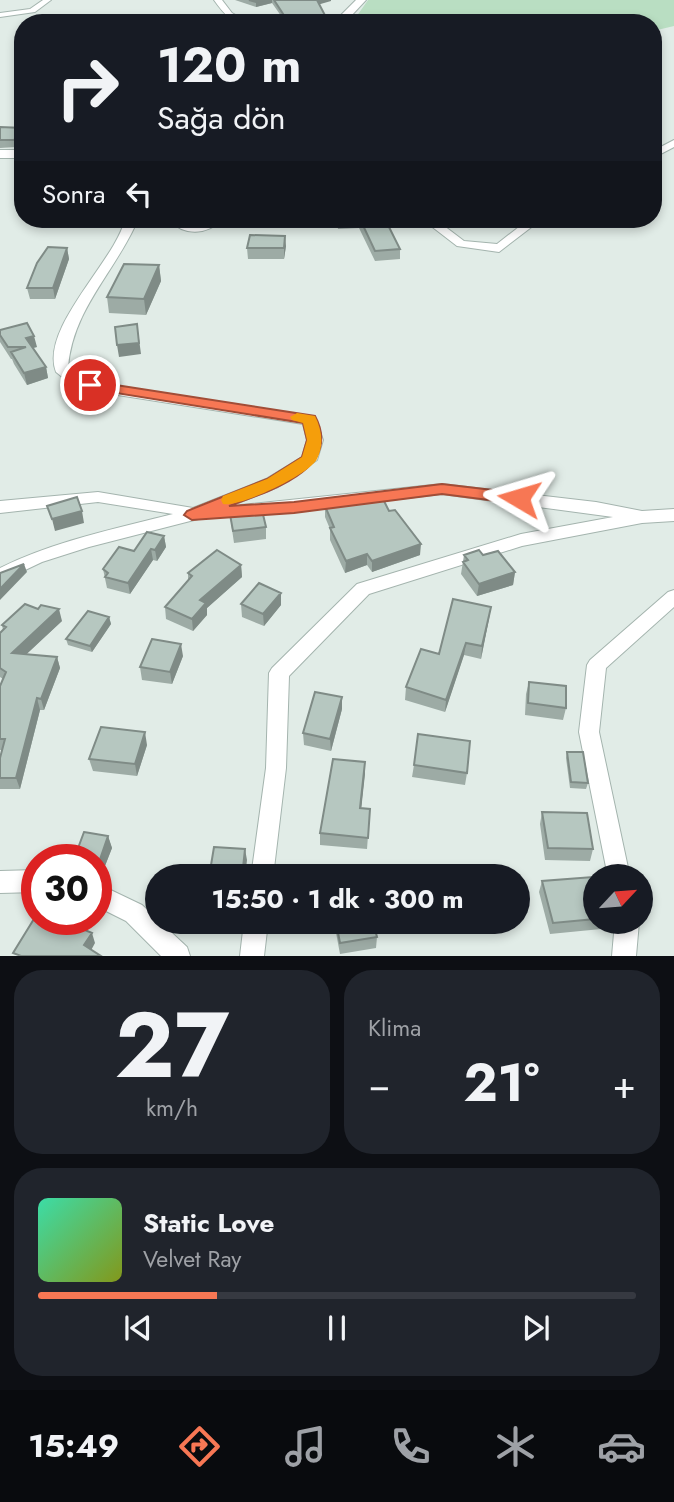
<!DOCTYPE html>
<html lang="tr">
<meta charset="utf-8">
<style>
body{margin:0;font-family:Jost,sans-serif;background:#20242c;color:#f1f3f6;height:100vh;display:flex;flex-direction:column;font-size:26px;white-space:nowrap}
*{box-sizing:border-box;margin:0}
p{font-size:23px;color:#9ea1a6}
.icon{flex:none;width:38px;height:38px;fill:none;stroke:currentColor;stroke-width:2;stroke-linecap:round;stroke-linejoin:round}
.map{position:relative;height:956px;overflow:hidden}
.side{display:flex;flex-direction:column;gap:14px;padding:14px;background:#0d0f14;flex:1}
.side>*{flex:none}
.hud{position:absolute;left:14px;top:14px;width:648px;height:214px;border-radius:28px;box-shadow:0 4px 10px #0003;background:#171b24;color:#f1f3f6;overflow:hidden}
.needle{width:46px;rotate:64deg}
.fabs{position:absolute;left:583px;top:864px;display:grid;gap:14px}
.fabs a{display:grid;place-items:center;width:70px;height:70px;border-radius:50%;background:#171b24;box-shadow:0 4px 10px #0003;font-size:35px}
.speed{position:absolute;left:21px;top:844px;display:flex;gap:14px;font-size:35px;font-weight:700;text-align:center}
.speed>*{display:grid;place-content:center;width:91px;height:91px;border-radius:50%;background:#171b24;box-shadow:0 4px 10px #0003;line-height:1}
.speed .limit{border:10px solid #d22;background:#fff;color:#111}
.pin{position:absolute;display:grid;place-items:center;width:60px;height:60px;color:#fff;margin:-30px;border:4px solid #fff;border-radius:50%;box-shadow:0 2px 7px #0007}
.me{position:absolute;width:77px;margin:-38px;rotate:277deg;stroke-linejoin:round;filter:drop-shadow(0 0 5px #0008)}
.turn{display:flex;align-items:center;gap:24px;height:147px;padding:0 28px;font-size:32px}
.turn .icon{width:91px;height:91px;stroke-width:2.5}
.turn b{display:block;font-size:49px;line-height:60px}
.then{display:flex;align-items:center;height:66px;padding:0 28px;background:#0003;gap:14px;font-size:26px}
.big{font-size:52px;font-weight:700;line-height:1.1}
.side .widget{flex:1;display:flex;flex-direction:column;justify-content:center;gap:10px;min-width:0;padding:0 24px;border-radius:28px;background:#20242c}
.side .dial{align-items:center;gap:0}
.dial b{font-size:91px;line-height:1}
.song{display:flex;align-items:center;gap:21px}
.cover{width:84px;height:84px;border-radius:10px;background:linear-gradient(135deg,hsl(160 70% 55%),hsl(70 70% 35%))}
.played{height:7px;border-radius:4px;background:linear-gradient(90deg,#f77754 30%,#363941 30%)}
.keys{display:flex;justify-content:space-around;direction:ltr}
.heat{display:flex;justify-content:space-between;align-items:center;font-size:38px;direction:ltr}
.side .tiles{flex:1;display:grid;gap:14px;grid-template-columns:1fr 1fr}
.widget:last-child{grid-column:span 2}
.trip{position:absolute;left:145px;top:864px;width:385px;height:70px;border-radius:35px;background:#171b24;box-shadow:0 4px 10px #0003;font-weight:700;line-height:70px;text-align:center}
.tab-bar{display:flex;height:112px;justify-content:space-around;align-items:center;background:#090b0e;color:#9ea1a6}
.tab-bar .icon{width:49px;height:49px}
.tab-bar .active{color:#f77754}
.tab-bar b{font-size:32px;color:#f1f3f6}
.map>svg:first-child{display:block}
</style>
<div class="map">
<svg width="674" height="956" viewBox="0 0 674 956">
<rect width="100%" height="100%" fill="#e1ece7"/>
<!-- green -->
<path fill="#b9dec2" d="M368,0H674V26L653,31V23H355L354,20Z"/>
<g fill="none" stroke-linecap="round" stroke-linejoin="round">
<!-- minor casing -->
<g stroke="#a4b4ae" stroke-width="2">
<path id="minor" d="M43,0H51L35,12L0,17V13L30,9Z
M214,0H222L232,13L250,23C231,23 224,14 214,0Z
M674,140V147L653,158V151Z
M125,219H136L134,228C111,276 72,312 68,368L81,378L106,385L315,417L323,440L317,460L278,487L198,519L89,547L42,562L0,582V568C55,541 114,529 173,514L98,502L0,513V501L98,492L193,508L266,479L302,457L307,440L303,424L105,393L71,384L56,372C39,328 117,259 125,219Z
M168,219H180C194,231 207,218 224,219C206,235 185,237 168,219Z
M422,219H435L464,241L497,244L529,219H542L499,252L457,246Z
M442,484L596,502L642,511L674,509V521L642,523L522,546L369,594L289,676L286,768L273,877H251L266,768L269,673L272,668L357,584L521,534L613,517L442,494L241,517L233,511L241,505Z
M674,590V607L606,668L599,732L630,877H608L579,732L587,665L590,660L668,592Z
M37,870V892L0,893V871Z
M96,883L142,905L187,947L190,956H161L126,921L96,906Z
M244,922H268L264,956H240Z
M615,922H639L636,956H612Z"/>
</g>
<!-- tertiary casing -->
<g stroke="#a4b4ae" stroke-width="2">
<path id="tertiary" d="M356,0H366L351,16V23H341V15Z
M0,150H23V158H0Z"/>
</g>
<!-- minor -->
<use href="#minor" fill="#fff" fill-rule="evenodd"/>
<!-- tertiary -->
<use href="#tertiary" fill="#fff" fill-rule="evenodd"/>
</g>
<!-- wall -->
<path fill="#9daba5" d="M235,0H331L319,4L329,23H286L272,3L256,7Z
M0,127L23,128L16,147L0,148Z
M336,219H399V226H389L400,249V259L375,261L359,228L338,229Z
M286,246L284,259H248L247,248Z
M67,248L69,259L55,299H30L27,288Z
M159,265L161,281L146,315L109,313L107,297Z
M0,330L37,347L33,348L46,367L48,378L27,385L14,364L12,359H11L0,342Z
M325,506L389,511L420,555L372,572L367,565L345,573L330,540V529L325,517Z
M229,509L266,527V539L234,543Z
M164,536L166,547L157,561L153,560L130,594L107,588L103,569L134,551Z
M464,555H483L515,572L513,585L477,596L461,574Z
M241,565L242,577L207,608V615L193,631L166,619L165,607L188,580V573Z
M281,593V605L264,626L242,617L241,604Z
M491,607L481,659L464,655L445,712L405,700L406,687L439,654Z
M109,617L111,624L92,652L68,645L66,639Z
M62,621L26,654L57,657L60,668L44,710H40L20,789H0V757L2,750H0V686L3,679L0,677V633L3,630L2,625Z
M183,656L172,684L142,680L140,667Z
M529,682L566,708L563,720L525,715L526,694Z
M342,709L331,751L304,745L303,733Z
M147,745L137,776L93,771L89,759Z
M567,752L588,783L586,789L570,788L566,758Z
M365,762L361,808L370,809L367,849L320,845V833Z
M414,765L467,773L465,785L412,777Z
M542,812L593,849L590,861L545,860L540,824Z
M108,836L112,848L101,876L96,875V859Z
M542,881L595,883V922H604L601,929L550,934L539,892Z
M211,922H239L238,924Z
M334,922H373L377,937L376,948L340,954Z
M425,922H469V925L427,932Z"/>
<!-- shaded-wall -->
<path fill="#7f8b86" d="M264,0H272V3L256,7V2Z
M317,0H331V1L317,5Z
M23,130V139L16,147L14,140Z
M285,236L286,246L284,259V248Z
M67,248L69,259L55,299L53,288Z
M159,265L161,281L146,315L144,299Z
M137,324L141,354L119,357L117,345Z
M34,336L37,347L28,349L26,338Z
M46,367L48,378L27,385L24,373Z
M82,511L84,523L55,531L52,519Z
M164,536L166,547L157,561L155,550Z
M421,544L420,555L372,572V561Z
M151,549L153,560L130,594L128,583Z
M367,554V565L345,573L346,561Z
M24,564L27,572L0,600V589Z
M241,565L242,577L207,608V615L193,631L192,619L200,600Z
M515,572L513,585L477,596L479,584Z
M281,593V605L264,626L263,614Z
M491,607L489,619L481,659L482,646Z
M59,609L62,621L15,665L12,653Z
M109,617L111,624L92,652L90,646Z
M466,643L464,655L445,712L446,700Z
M181,644L183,656L172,684L170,672Z
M57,657L60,668L44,710L41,699Z
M342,697V709L331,751L330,739Z
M37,698L40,710L20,789L16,778Z
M145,732L147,745L137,776L135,764Z
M365,762V774L360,820V808Z
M108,836L112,848L101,876L98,865Z
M245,849L247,860L245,877H242Z
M92,933L95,943L88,956L84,945Z"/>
<!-- building -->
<path fill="#b6c7c0" stroke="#7f8b86" stroke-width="2" d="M249,0H264L256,2Z
M274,0H317L329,23H289Z
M0,127L23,128V130L14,140H0Z
M360,219H385L400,249L375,251Z
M250,235L285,236L284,248H247Z
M48,247L67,248L53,288H27L37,263Z
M124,264L159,265L144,299L107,297Z
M27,323L34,336L26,338L46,367L24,373L11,352L26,347H8L0,335V330Z
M137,324L139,343L117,345L115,327Z
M380,493L389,511L395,510L421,544L372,561L367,554L346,561L330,528L334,527L325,506Z
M77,497L82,511L52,519L47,506Z
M261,506L266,527L233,531L229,509Z
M147,532L164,536L155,550L151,549L128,583L105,577L108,573L103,569L119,547L134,551Z
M217,550L241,565L200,600L206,603L192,619L165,607L192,576L188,573Z
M479,550L483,555L498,551L515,572L479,584L463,562L468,560L464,555Z
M24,564L0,589V573Z
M259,583L281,593L263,614L241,604Z
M453,599L491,607L482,646L466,643L446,700L406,687L421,649L439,654Z
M25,604L38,609L41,605L59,609L12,653L57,657L41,699L37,698L16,778H0V758L5,739H0V686L6,672L0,668V633L6,627L2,625Z
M88,611L109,617L90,646L66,639Z
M152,639L181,644L170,672L140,667Z
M529,682L566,686V708L528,703Z
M315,692L342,697L330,739L303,733Z
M101,727L145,732L135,764L89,759Z
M418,734L470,741L467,773L414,765Z
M567,752H583L588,783L571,782Z
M333,759L365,762L360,808L370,809L368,838L320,833Z
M542,812L587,813L593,849L548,848Z
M84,832L108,836L98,865L96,864V859H74Z
M214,847L245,849L242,877H209Z
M593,877L595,883V919L553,923L542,881Z
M37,914V919H59L92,933L84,945L101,956H21L13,953Z
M336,922H373L377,937L340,943Z"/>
<!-- route -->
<path fill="#f77754" stroke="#a14d37" stroke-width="2" d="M90,381L315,416C344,470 266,492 229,506L294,502L442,484L519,493L527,498L519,504L442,494L294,513L192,520L184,515L187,511L267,479L302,457L307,440L303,423L85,388V382Z"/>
<!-- slow -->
<path fill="#f59e0b" d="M297,413L315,416C322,430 324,445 317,459C310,474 239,508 223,504L221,500L223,496L267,479L302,457L307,440L303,423L292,420L290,417Z"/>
</svg>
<div class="fabs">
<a><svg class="needle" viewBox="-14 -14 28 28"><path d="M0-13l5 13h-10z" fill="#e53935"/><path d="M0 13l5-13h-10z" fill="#9ea1a6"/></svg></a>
</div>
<div class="speed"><div class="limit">30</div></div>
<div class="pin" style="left:90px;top:385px;background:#d93025"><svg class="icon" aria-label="arrive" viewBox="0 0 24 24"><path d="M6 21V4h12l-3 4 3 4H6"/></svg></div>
<svg class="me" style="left:519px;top:498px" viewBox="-20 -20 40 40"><path d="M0-17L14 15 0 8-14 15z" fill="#f77754" stroke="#fff" stroke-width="4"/></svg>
<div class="trip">15:50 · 1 dk · 300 m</div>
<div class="hud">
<div class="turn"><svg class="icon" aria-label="right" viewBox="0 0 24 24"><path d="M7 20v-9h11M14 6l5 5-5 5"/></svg><div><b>120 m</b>Sağa dön</div></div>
<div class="then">Sonra<svg class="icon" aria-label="left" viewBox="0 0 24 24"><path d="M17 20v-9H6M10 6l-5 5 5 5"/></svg></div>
</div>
</div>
<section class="side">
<div class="tiles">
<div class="widget dial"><b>27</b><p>km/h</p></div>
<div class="widget"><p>Klima</p>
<div class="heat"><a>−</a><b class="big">21°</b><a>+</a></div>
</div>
<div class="widget">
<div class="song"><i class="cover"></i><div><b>Static Love</b><p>Velvet Ray</p></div></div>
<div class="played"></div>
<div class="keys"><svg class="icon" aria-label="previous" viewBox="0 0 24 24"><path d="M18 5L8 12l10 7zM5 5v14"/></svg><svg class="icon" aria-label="pause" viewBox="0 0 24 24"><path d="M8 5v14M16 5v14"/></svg><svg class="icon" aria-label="next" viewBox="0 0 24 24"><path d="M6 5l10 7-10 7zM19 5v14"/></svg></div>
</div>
</div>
</section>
<nav class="tab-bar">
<b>15:49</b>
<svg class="icon active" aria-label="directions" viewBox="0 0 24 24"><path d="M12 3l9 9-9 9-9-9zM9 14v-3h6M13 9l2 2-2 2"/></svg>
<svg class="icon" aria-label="music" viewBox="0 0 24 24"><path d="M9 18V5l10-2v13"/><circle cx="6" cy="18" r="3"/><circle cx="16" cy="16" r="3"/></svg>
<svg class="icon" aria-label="phone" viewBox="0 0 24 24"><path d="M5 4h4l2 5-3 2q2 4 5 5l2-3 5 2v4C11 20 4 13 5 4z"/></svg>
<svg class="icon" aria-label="climate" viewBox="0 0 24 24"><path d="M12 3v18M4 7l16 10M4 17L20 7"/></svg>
<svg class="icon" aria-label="car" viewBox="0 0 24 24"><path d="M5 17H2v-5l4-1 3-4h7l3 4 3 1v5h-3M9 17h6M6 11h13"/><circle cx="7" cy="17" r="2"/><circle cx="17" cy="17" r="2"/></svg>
</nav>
